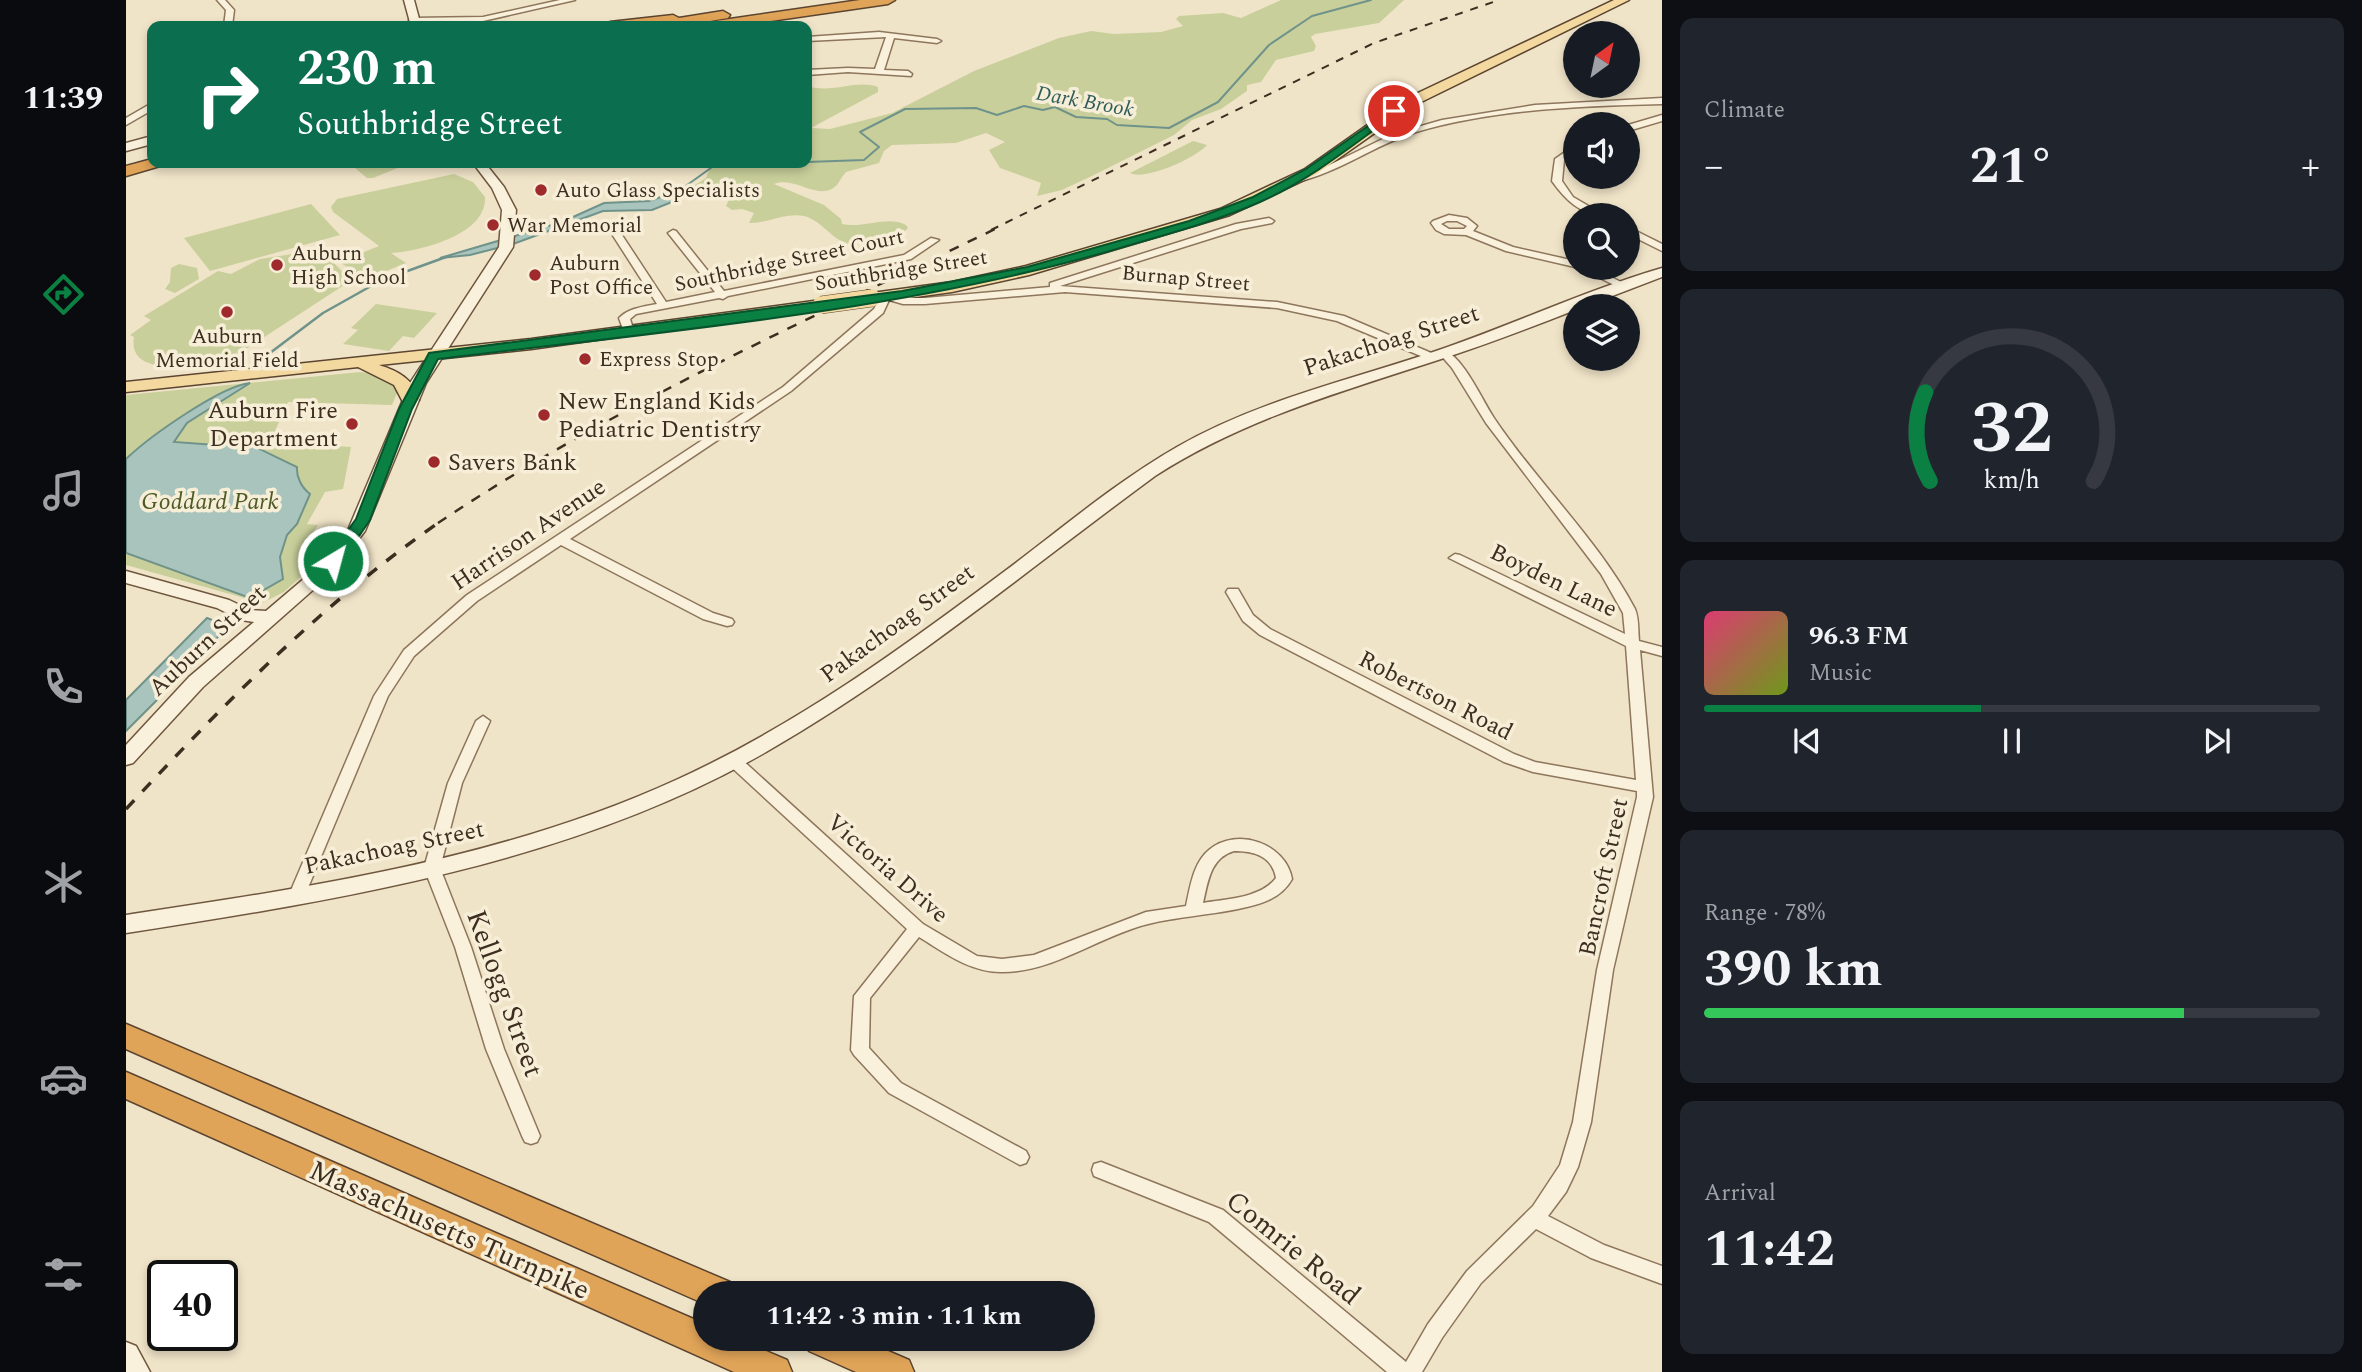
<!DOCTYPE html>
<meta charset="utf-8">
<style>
body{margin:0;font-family:Spectral,serif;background:#20242c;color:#f1f3f6;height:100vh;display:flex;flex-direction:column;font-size:26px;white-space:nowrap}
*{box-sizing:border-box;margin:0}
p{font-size:23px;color:#9ea1a6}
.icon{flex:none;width:38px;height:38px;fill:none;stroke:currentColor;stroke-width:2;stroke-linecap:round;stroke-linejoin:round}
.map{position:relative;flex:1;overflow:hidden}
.panel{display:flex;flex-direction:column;gap:18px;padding:18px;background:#0d0f14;width:700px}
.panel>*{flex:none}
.hud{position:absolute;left:21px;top:21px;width:665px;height:147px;border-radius:14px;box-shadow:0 4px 10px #0003;background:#0b6e4f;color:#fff;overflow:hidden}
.needle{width:46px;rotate:33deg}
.tools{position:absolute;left:1437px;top:21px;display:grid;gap:14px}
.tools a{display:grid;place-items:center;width:77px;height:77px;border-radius:50%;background:#171b24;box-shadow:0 4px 10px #0003;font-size:35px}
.speed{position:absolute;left:21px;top:1260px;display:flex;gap:14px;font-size:35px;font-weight:700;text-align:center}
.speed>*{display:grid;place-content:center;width:91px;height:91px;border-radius:50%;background:#171b24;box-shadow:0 4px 10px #0003;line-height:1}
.speed .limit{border:4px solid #111;border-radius:10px;background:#fff;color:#111}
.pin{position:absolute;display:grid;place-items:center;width:60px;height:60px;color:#fff;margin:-30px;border:4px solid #fff;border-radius:50%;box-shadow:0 2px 7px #0007}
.me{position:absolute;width:77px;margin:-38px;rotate:37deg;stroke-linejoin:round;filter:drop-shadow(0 0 5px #0008)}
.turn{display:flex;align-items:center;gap:24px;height:147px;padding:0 35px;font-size:32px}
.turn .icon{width:91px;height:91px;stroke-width:2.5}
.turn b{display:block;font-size:49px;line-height:60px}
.big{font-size:52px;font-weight:700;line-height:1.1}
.panel .tile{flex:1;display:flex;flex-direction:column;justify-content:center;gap:10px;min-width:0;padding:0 24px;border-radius:14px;background:#20242c}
.panel .dial{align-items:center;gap:0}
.dial svg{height:182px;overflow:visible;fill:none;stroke:#363941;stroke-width:7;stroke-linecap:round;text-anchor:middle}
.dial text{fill:#f1f3f6;stroke:none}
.song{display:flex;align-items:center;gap:21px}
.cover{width:84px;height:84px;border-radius:10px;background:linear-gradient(135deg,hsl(340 70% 55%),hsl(80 70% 35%))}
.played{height:7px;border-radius:4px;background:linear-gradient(90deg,#0b8043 45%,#363941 45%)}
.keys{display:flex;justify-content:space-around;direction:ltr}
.heat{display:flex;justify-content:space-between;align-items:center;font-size:38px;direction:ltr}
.charge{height:10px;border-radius:5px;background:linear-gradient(90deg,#34c759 78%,#363941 0)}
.trip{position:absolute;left:567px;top:1281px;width:402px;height:70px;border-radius:35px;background:#171b24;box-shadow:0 4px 10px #0003;font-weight:700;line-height:70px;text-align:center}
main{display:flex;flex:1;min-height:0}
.menu{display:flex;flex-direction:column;width:126px;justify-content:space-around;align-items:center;background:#090b0e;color:#9ea1a6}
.menu .icon{width:49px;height:49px}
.menu .active{color:#0b8043}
.menu b{font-size:32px;color:#f1f3f6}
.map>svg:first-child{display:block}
</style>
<main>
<nav class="menu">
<b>11:39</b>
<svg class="icon active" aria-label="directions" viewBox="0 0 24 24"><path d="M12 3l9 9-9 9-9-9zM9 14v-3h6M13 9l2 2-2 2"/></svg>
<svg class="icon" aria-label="music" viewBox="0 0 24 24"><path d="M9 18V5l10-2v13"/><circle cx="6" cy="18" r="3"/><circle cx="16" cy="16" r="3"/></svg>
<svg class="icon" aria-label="phone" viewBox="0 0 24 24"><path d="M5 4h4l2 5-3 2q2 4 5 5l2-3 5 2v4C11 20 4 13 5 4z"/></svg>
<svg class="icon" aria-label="climate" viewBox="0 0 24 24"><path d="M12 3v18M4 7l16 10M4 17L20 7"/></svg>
<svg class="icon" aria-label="car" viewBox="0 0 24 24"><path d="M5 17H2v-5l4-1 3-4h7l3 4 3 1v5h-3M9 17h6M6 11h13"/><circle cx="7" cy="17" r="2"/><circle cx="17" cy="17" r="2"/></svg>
<svg class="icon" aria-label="filters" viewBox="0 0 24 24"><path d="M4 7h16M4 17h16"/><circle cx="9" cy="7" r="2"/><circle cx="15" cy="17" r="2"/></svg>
</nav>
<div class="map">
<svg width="1536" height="1372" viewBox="0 0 1536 1372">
<rect width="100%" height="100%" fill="#f0e4c8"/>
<!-- green -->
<path fill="#c9cf9b" d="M1155,0H1278L1253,23L1189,34L1185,37L1190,46L1188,51L1150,60L1135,82L1121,85V91L1095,109L1066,120L1048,135L968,175L936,190L911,196L915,183L874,168L863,150L879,142L860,133L830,143L766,145L758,151L753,163L720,172C716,176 714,181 711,185C693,203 669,175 648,184L698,205L715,219L716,224C736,229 762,215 780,225L782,228L778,232L724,244C706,241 697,221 678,216C659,212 640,224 623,223L628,213L616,209L606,210L600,206L604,197L582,198L561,190L580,178L585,165L579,163H681V86C708,94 729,79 752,87V92L685,128L704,129L766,113L848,71L933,38L965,31L988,34L1035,32L1057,26L1050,19L1053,16L1097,13L1115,18Z
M1067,141L1081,145C1070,158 1019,181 1004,173Z
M223,163H284L247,178H241Z
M328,174L347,182L359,197C361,235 294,251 265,253L280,263L241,279L213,262L253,246L207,212L205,207L211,199Z
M185,204L214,235L84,271L58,238Z
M173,253L204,259L216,271L232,276L91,368C77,363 0,380 8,337L4,335L25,320L18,316L92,271L105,274L134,259Z
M53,264L71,268L73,279L49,293L39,289L44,282L45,268Z
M250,304L311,313L288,338L277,336L263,351L217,344L232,330L225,328Z
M234,372L250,374L267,383L271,393L266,405L162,402L144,442L225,447L217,489L199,492L181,524L192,525L178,549L202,552L158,592L136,603L0,565V395Z"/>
<!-- water -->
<path fill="#a9c4bc" stroke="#6f938a" stroke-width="2" d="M565,187L561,190L566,194L526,210L477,211L387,244L344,255L314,258L436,222L478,203L523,201Z
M124,383L61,423L48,442L90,445L113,439L171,467C170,477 176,488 184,494L171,524L161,535L154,557L157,579L124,598L0,553V459C24,436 95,386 124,383Z
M81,618L94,623L96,631L86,645L0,731V700Z"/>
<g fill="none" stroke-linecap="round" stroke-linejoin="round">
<!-- stream-far1 -->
<path stroke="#6f938a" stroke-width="2" d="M681,162L738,160L753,147L734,132L779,109L850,108L871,115L898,106L917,110L929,107L950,117L981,119L991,125L1043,128L1092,102L1143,45L1186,16L1245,0
M550,193L589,165L604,163"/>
<!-- stream -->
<path stroke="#6f938a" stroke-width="2.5" d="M126,370L132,362L197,313L254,281L320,257"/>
<!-- street casing -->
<g stroke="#8d765c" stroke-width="3">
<path id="street" d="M91,0H99L108,10L106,26H98L100,10Z
M434,0H449L357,21L287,22L283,20L287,18L357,17Z
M753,32L811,39L815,41L811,43L768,38L758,70L782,71L786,74L785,76L722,72L681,75V70L722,68L749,69L760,37L681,41V37Z
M1536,98V104C1454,106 1370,109 1290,132C1248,145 1214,172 1171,182L1166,179L1197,168L1267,134L1316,120L1409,105Z
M26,103V110L0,125V118Z
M1536,115V121L1502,131V125Z
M1449,145V152L1438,160L1436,181L1447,197L1478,215C1454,215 1439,199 1426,181L1429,159Z
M1323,215L1341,218L1351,226L1347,231L1387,247L1449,261V267L1380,251L1340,235L1318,234L1310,230L1305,223L1307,221ZM1321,221H1331L1341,226L1338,229H1323L1315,224Z
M1143,218L1148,221L1146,223L1115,229L934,286L1151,302L1218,316L1310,355V359H1302L1211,321L1151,308L939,292L799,304H777L763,300L757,313L665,391L444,539L587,613L606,619L608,622L606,625L601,626L577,619L435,545L351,601L288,656L262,696L179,895L177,899L171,901L165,899L163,895L248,696L278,650L341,595L657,387L748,309L756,294L778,298H799L924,287V283L1110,224Z
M1502,227L1536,244V251L1502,234Z
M486,229H492L540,302L589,292L542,233L547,230L550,231L598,291L778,255L805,238L813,240L785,259L602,296L597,299L593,298L510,314L504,319L508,332L503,335L498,332L493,318C503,308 516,307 531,304L484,231Z
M1454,268H1467L1503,286L1502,288H1494Z
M1318,350C1338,358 1356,400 1368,418C1412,484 1472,539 1509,609C1513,618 1512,631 1513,641L1536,647V656L1514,650L1527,797L1487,970L1465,1122L1452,1167L1440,1192L1422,1216L1478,1245L1536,1266V1284L1465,1258L1410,1229L1355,1283L1316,1338L1296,1372H1261L1083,1222L968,1176L966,1170L968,1164L975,1162L1097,1210L1280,1362L1302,1324L1341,1271L1407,1206L1434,1165L1447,1122L1471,970L1511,797V791L1407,772L1378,762L1134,635L1117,621L1100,592L1102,589H1112L1127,615L1144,629L1388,754L1409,762L1510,780L1500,646L1323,558L1329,554L1334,555L1499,634L1497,613L1475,574L1360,423L1326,368L1313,353Z
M357,716L364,721L336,783L314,868L345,947L378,1049L414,1136L411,1142L405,1144L399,1142L396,1136L360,1049L329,947L298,868L322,783L350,721Z
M608,756L613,757L797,924L851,956L876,959L908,955L1020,912L1060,906C1064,888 1067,863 1083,850C1111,826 1160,844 1166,879C1155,899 1133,905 1112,909C1082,915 1051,917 1022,924C973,936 927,973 875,972C844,972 819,953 793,937L744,998L743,1048L775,1083L900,1151L903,1157L900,1163L894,1165L763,1093L728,1055L725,1050L728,996L781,929L603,765L601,761L603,757ZM1108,851C1128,851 1146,856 1150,878C1135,898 1100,899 1077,903C1082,882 1084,858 1108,851Z"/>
</g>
<!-- secondary casing -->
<g stroke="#6f573f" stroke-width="3">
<path id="secondary" d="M278,0H288L295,26H285Z
M26,136V144L0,151V143Z
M347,163H359L378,187L390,210L387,247L300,383L239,531L205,574L77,687L7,763L0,765V745L63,677L128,622L115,620L91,608L0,583V571L103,600L124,610L140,611L193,566L222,530L284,383L373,247L376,210L366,188Z
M1536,268V277L1460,306H1449V310C1403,328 1356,346 1309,361C1211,393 1116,420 1029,476C901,570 778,673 640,752C446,863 218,899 0,933V915C186,887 377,859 550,780C669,726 775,649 879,571C935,529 990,482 1051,447C1133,400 1225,380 1313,350C1388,324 1461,290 1536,268Z
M0,1342L10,1346L24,1372H0Z"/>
</g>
<!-- primary casing -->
<g stroke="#5b4430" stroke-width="3">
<path id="primary" d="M1488,0H1503L1287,106L1189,175L1104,215L903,275L826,292L746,303L738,298L746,293L826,282L900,266L1094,209L1179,169L1277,100Z
M695,300L701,302V308L405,349L253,365C272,371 288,379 293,400L284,405L278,404L268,385L232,367L0,392V382L405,339Z"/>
</g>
<!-- highway casing -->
<g stroke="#5b4430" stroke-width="3">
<path id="highway" d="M734,0H769L762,4L610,26H576L583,22Z
M597,11L604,15L602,18L554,26H477L484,22L547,15L553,18Z
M26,159V163H36L34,166L0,176V166Z
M0,1024L604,1282L609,1293H579V1304L0,1049Z
M0,1072L579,1324V1339H612L661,1360L666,1372H608L0,1099Z
M678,1339H734L783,1360L788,1372H730L683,1351Z"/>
</g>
<!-- street -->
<use href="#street" fill="#faf1dc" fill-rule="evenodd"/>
<!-- secondary -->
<use href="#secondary" fill="#faf1dc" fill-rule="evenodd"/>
<!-- primary -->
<use href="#primary" fill="#f3d9a0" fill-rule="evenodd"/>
<!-- highway -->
<use href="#highway" fill="#e0a458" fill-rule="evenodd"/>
<!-- rail-far2 -->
<path stroke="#3d2e20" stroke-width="2" stroke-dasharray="8 8" stroke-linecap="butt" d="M865,230L1248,43L1373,0"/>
<!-- rail-far1 -->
<path stroke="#3d2e20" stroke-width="2.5" stroke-dasharray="10 10" stroke-linecap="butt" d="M312,523C487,406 680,321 869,229"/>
<!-- rail -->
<path stroke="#3d2e20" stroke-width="3.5" stroke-dasharray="12 12" stroke-linecap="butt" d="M0,809C98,704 196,603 315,521"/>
<!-- primary-bridge casing -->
<g stroke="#5b4430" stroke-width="18" stroke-linecap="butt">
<path id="primary-bridge" d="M695,305L746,298"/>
</g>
<!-- primary-bridge -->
<use href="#primary-bridge" stroke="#f3d9a0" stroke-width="17"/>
</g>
<!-- route -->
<path fill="#0b8043" stroke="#07532c" stroke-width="2" d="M1268,108L1271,113C1227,145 1184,180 1134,202C1086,223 1034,236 984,251C769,312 534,332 312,359L286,409L244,520L213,565L207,566L200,561L230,519L273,409L303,353L776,291L901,267L1063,221L1127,197L1180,169Z"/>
<!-- markers -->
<g fill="#9e2a2b" stroke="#f7eed8" stroke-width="2.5">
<circle cx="415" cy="190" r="7"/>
<circle cx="367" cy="225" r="7"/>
<circle cx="151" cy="265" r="7"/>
<circle cx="409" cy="275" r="7"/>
<circle cx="101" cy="312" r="7"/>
<circle cx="459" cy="359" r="7"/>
<circle cx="418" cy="415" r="7"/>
<circle cx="226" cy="424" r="7"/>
<circle cx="308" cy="462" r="7"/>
</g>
<g text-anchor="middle" stroke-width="7" stroke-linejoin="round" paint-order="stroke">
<!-- far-water labels -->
<g font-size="21" font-style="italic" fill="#2f5d5a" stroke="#f7eed8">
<text transform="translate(959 101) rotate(10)" y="7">Dark Brook</text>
</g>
<!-- far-poi labels -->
<g font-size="21" fill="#3d2e20" stroke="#f7eed8" text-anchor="start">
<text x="429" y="197">Auto Glass Specialists</text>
<text x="381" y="232">War Memorial</text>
<text x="165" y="260">Auburn<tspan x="165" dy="24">High School</tspan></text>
<text x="423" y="270">Auburn<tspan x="423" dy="24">Post Office</tspan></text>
<text x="101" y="343" text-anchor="middle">Auburn<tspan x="101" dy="24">Memorial Field</tspan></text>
<text x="473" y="366">Express Stop</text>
</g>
<!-- far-street labels -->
<g font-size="21" fill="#3d2e20" stroke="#f7eed8">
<text transform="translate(663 260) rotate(-12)" y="7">Southbridge Street Court</text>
<text transform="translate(775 270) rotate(-9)" y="7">Southbridge Street</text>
<text transform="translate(1060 278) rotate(5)" y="7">Burnap Street</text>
</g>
<!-- street labels -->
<g font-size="24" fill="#3d2e20" stroke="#f7eed8">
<text transform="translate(1265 340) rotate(-18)" y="8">Pakachoag Street</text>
<text transform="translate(402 534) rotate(-34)" y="8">Harrison Avenue</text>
<text transform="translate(1428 580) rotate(26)" y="8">Boyden Lane</text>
<text transform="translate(771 623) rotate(-36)" y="8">Pakachoag Street</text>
<text transform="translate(81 640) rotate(-43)" y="8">Auburn Street</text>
<text transform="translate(1310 695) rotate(27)" y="8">Robertson Road</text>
<text transform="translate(268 847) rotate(-12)" y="8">Pakachoag Street</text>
<text transform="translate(762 868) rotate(41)" y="8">Victoria Drive</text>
<text transform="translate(1477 877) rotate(-78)" y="8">Bancroft Street</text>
</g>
<!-- poi labels -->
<g font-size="24" fill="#3d2e20" stroke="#f7eed8" text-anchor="start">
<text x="432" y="409">New England Kids<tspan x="432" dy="28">Pediatric Dentistry</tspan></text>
<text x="212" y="418" text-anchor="end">Auburn Fire<tspan x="212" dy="28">Department</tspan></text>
<text x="322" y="470">Savers Bank</text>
</g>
<!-- park labels -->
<g font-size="24" font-style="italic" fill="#4d5a26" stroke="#f7eed8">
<text x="84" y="509">Goddard Park</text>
</g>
<!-- near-street labels -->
<g font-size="28" fill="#3d2e20" stroke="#f7eed8">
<text transform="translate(380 993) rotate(70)" y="10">Kellogg Street</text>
<text transform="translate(324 1229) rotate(24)" y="10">Massachusetts Turnpike</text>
<text transform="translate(1168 1247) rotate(39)" y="10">Comrie Road</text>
</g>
</g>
</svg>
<div class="tools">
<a><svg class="needle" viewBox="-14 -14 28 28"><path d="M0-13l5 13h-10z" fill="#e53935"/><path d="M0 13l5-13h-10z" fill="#9ea1a6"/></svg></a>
<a><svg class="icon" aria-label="sound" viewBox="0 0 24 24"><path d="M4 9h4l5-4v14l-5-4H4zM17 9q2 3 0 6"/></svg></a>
<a><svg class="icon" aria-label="search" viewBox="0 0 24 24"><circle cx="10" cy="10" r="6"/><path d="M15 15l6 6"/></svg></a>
<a><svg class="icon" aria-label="layers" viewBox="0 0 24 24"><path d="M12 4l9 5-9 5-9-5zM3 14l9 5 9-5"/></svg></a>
</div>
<div class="speed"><div class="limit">40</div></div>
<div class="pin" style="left:1268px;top:111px;background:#d93025"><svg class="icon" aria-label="arrive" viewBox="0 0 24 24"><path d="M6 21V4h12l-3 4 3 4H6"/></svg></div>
<svg class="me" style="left:207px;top:561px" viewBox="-20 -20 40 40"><circle r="17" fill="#0b8043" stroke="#fff" stroke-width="3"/><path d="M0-11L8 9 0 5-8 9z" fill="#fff"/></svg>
<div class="trip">11:42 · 3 min · 1.1 km</div>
<div class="hud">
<div class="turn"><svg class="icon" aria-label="right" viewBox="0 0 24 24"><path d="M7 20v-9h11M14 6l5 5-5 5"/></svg><div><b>230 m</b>Southbridge Street</div></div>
</div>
</div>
<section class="panel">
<div class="tile"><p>Climate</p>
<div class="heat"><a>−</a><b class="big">21°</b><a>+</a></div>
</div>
<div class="tile dial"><svg viewBox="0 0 100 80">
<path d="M14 69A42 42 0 1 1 86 69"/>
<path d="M14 69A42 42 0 0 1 12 30" stroke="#0b8043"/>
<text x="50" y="56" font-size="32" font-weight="700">32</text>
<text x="50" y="72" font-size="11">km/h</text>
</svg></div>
<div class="tile">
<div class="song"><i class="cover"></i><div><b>96.3 FM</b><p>Music</p></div></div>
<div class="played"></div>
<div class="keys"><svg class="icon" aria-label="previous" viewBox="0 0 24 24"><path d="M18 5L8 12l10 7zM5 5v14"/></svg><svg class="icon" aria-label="pause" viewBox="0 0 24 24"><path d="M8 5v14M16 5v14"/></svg><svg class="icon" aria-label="next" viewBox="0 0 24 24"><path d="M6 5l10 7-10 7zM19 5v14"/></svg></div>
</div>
<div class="tile"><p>Range · 78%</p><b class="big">390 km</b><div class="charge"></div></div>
<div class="tile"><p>Arrival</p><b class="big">11:42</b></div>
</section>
</main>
